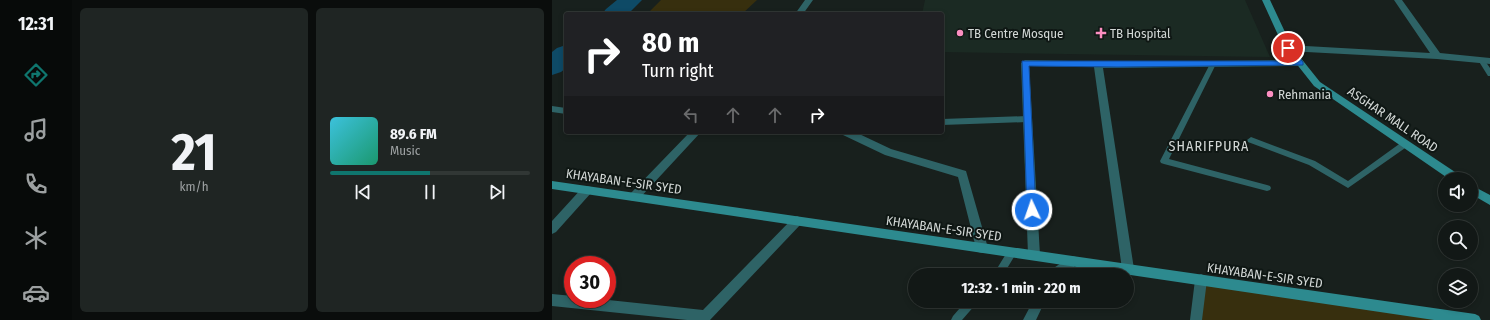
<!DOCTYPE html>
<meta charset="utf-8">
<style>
body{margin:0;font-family:"Fira Sans Condensed",sans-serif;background:#1f2523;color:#f1f3f6;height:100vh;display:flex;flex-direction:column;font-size:15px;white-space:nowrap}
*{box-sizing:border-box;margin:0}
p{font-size:13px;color:#9ca0a1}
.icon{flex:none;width:22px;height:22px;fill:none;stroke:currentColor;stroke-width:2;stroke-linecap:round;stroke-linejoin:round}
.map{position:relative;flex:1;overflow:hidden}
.panel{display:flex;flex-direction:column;gap:8px;padding:8px;background:#0a0d0c;width:480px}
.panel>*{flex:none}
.hud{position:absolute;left:12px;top:12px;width:380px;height:122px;border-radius:4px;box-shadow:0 2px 6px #0003,0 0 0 1px #313735;background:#202124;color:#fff;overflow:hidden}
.fabs{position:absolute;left:886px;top:172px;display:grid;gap:8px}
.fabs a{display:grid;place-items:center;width:40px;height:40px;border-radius:50%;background:#121816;box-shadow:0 2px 6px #0003,0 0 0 1px #313735;font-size:20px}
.speed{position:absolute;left:12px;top:256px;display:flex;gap:8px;font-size:20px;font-weight:700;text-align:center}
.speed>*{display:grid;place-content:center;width:52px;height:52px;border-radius:50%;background:#121816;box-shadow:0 2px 6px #0003,0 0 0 1px #313735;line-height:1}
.speed .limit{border:6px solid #d22;background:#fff;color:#111}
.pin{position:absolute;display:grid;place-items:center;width:34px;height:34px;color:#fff;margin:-17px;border:2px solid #fff;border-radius:50%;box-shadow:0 1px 4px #0007}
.me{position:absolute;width:44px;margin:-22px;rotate:357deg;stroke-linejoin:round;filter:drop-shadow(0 0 3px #0008)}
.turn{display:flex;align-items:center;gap:14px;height:84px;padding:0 12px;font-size:18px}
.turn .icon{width:52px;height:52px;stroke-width:2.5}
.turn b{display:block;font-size:28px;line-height:34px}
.lanes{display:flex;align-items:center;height:38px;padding:0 12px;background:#0003;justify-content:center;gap:20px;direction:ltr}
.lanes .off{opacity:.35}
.panel .widget{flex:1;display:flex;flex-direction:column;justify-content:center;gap:6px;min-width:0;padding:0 14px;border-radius:6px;background:#1f2523}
.panel .dial{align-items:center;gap:0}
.dial b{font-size:52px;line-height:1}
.song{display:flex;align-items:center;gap:12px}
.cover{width:48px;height:48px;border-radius:6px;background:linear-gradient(135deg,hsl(190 70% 55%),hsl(160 70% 35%))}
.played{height:4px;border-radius:2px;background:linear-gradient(90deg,#0f766e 50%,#313735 50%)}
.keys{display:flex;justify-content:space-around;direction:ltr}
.panel .tiles{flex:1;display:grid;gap:8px;grid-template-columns:repeat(2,1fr)}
.trip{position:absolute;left:356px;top:268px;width:226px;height:40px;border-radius:20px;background:#121816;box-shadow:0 2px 6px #0003,0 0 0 1px #313735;font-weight:700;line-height:40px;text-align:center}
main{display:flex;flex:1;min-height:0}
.dock{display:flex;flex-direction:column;width:72px;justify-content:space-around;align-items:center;background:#070a09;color:#9ca0a1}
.dock .icon{width:28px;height:28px}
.dock .active{color:#0f766e}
.dock b{font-size:18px;color:#f1f3f6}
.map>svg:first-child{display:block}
</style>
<main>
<nav class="dock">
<b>12:31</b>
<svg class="icon active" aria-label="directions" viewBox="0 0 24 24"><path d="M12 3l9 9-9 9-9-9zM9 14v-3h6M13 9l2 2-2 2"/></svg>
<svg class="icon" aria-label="music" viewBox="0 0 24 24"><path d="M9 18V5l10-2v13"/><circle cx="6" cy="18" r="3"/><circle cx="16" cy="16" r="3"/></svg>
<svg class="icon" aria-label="phone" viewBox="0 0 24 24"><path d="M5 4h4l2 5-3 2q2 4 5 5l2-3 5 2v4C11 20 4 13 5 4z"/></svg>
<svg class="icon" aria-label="climate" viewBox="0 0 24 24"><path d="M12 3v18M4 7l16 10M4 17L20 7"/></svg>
<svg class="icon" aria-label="car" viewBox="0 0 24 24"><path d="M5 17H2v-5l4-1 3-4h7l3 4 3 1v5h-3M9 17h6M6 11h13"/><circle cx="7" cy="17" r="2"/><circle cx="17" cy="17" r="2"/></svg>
</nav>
<section class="panel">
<div class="tiles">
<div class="widget dial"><b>21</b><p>km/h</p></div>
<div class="widget">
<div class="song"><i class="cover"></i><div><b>89.6 FM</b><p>Music</p></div></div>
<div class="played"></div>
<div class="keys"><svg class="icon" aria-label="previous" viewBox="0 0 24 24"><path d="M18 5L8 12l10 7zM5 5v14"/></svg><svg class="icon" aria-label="pause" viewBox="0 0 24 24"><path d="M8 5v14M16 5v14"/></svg><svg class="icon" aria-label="next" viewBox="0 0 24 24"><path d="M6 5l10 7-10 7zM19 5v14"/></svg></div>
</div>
</div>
</section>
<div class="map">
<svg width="938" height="320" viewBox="0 0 938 320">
<rect width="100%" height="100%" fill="#18201d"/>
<!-- built -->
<path fill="#1b2a23" d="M373,0H693L718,57L390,52V14H370Z"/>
<!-- green -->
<path fill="#372f0e" d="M109,0H205L190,14H95Z
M649,280L923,320H644Z"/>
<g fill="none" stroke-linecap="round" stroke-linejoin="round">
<!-- river -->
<path fill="#0e4a66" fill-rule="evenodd" d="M65,0H90L76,14H50L54,9Z
M14,45V68L9,72L0,75V52L5,48Z"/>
<!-- service -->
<path fill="#2e6366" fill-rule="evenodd" d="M927,58H931L938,68V76H936L926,60Z
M659,62H661L664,64L617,159L715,185L718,186L719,188L718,190L715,191L612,164L609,163L608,161Z
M0,106L14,108V114L0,112Z
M475,116L479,119L475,122L390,125V119Z
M699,137L763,161L796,181L850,142H856L857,144L856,146L796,188L757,165L696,142L695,140Z
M460,248L463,249L465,252L451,275H441L457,249Z
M414,301H426L424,304L410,320H399L401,316Z"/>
<!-- minor -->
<path fill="#2e6366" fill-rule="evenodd" d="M253,0H261L251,14H243Z
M842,0H850L888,53L938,58V64L885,59L736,51L732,48L736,45L878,53Z
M473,60L566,62L748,60L752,63L748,66L551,68L582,269L580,273L576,274L572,273L570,269L542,67L477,66L488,255L486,259L482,260L478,259L476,255L469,63Z
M138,132H149L86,200L82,201L78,200L77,197L78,194Z
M289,132H303L339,149L414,171L436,248L434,252L430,253L426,252L424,248L406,177L333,155L291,135Z
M35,186L39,187L40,190L39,193L4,232L0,234V221L31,187Z
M245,216L249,218L250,221L249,224L158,320H135L0,306V294L21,296V299H47L151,310L241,218Z
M520,256L524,257L526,261C520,274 507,275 495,275L497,271Z
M649,274L653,276L655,280L650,320H638L643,280L645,276Z
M481,301H493L484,320H471Z"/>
<!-- secondary -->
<path fill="#2d8a8f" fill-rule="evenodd" d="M710,0H718L740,47L768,82L909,176L910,179H897L762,86L732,48Z
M0,181L923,314L927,316L929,320H882L0,189Z
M919,185L938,195V205L919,194Z"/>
</g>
<!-- route -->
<path fill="#1a73e8" stroke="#114b97" d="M736,45L738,46L751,62V65L566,67L477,66L484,210L483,213L480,214L476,213L475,210L470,61H742L732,48Z"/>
<!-- markers -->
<g fill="#fc8fc1" stroke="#0f1714" stroke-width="1.5">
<circle cx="408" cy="33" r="4"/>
<path d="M547 27h4v4h4v4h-4v4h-4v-4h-4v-4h4z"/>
<circle cx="718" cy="94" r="4"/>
</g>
<g text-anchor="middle" stroke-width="4" stroke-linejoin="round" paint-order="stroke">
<!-- poi labels -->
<g font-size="13" fill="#d2d7d5" stroke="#0f1714" text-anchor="start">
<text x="416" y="38">TB Centre Mosque</text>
<text x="558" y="38">TB Hospital</text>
<text x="726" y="99">Rehmania</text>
</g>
<!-- street labels -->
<g font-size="13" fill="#d2d7d5" stroke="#0f1714">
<text transform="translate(841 119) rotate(34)" y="5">ASGHAR MALL ROAD</text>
<text transform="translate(72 181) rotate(8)" y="5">KHAYABAN-E-SIR SYED</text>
<text transform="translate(392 228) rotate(8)" y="5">KHAYABAN-E-SIR SYED</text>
<text transform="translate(713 275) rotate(8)" y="5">KHAYABAN-E-SIR SYED</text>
</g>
<!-- neighbourhood labels -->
<g font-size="14" letter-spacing="1" fill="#d2d7d5" stroke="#0f1714">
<text x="657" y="151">SHARIFPURA</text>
</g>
</g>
</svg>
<div class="fabs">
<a><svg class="icon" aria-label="sound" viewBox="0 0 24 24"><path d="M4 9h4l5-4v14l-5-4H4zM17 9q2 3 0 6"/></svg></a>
<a><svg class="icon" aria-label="search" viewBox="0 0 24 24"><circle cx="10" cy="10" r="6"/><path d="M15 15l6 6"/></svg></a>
<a><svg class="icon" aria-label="layers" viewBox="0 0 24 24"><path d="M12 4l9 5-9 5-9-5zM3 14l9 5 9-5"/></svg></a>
</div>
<div class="speed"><div class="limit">30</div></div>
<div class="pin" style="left:736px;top:48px;background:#d93025"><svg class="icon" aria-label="arrive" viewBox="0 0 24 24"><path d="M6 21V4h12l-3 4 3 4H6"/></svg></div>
<svg class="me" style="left:480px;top:210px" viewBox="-20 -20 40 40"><circle r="17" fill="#1a73e8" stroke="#fff" stroke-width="3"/><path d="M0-11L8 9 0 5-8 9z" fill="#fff"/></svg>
<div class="trip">12:32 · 1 min · 220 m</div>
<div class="hud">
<div class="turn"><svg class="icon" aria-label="right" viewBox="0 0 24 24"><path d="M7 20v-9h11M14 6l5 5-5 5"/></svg><div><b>80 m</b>Turn right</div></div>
<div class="lanes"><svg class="icon off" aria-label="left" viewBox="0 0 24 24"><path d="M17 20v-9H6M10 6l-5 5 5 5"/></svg><svg class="icon off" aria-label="ahead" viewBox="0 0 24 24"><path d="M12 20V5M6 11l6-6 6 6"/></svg><svg class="icon off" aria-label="ahead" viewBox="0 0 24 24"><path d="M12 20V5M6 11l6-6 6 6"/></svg><svg class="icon" aria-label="right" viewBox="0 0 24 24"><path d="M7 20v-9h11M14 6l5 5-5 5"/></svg></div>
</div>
</div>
</main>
